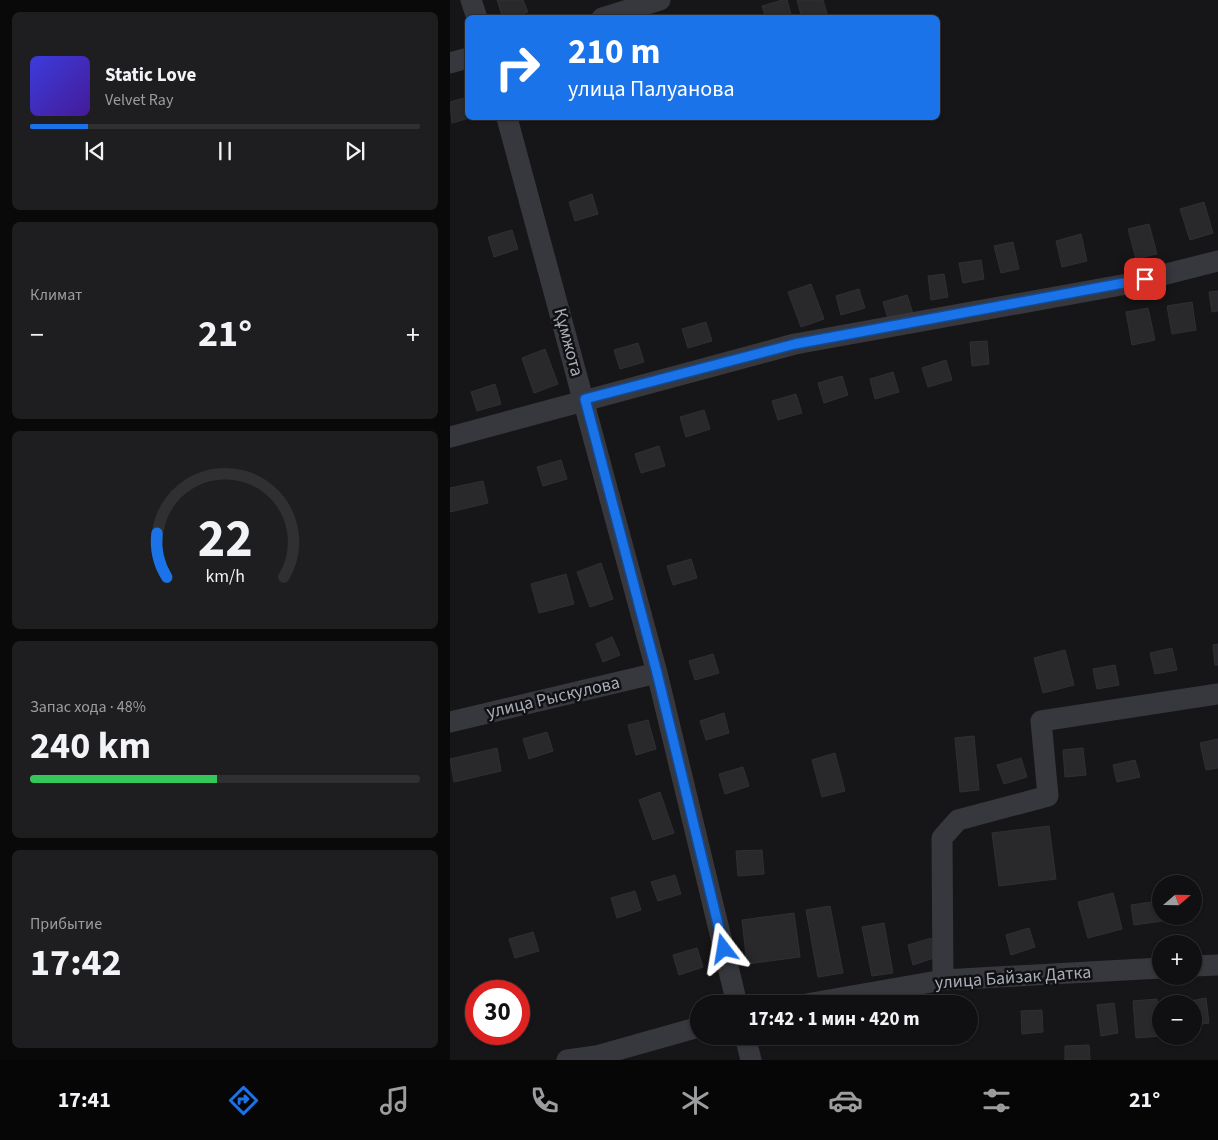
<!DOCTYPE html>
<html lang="ru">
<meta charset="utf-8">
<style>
body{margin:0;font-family:"Source Sans 3",sans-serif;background:#1e1e20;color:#f1f3f6;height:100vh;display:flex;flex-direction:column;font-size:19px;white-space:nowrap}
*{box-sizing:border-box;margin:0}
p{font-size:16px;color:#9c9d9f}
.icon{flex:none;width:28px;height:28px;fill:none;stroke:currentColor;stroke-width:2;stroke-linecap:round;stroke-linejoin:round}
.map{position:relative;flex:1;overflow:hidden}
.details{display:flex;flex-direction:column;gap:12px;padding:12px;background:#09090a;width:450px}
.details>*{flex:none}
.hud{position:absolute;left:15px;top:15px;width:475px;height:105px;border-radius:8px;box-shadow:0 1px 4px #0004,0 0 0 1px #303032;background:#1a73e8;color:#fff;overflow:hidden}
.needle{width:32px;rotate:70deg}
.fabs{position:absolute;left:702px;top:875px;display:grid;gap:10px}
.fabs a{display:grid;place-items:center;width:50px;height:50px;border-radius:50%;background:#101012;box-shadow:0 1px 4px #0004,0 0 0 1px #303032;font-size:25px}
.speed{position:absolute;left:15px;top:980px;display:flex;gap:10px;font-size:25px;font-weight:700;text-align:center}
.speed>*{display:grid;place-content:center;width:65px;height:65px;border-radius:50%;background:#101012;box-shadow:0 1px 4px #0004,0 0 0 1px #303032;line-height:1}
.speed .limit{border:8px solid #d22;background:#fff;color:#111}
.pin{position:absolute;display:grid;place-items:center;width:42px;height:42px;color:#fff;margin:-21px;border-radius:10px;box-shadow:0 2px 8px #0006}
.me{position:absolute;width:55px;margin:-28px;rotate:346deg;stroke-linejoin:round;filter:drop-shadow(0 0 4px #0008)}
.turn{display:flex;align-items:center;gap:18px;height:105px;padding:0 20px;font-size:22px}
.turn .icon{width:65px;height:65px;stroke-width:2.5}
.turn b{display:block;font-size:35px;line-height:42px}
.big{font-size:38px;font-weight:700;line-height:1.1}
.details .tile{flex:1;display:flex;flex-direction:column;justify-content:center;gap:8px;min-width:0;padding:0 18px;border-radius:8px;background:#1e1e20}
.details .dial{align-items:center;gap:0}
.dial svg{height:130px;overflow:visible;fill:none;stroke:#303032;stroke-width:7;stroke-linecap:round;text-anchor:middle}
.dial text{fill:#f1f3f6;stroke:none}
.song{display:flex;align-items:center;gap:15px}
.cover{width:60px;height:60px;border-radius:8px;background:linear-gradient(135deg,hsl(240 70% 55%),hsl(260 70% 35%))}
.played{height:5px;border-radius:2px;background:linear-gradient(90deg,#1a73e8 15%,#303032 15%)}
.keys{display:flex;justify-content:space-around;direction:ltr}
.heat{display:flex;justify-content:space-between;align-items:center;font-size:28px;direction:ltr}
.charge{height:8px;border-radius:4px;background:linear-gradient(90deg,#34c759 48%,#303032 0)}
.trip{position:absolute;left:240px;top:995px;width:288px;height:50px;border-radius:25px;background:#101012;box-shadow:0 1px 4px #0004,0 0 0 1px #303032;font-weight:700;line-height:50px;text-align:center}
.tab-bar{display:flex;height:80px;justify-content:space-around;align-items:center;background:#060607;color:#9c9d9f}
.tab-bar .icon{width:35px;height:35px}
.tab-bar .on{color:#1a73e8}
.tab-bar b{font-size:22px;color:#f1f3f6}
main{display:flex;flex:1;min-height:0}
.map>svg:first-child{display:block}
</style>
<main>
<section class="details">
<div class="tile">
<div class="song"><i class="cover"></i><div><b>Static Love</b><p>Velvet Ray</p></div></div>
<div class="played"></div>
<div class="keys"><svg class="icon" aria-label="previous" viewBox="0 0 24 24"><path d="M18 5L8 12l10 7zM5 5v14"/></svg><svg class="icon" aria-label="pause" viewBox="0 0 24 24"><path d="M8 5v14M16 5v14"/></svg><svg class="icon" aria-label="next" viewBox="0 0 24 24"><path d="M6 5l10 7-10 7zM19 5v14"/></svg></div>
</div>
<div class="tile"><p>Климат</p>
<div class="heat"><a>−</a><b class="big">21°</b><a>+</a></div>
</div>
<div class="tile dial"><svg viewBox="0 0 100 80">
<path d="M14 69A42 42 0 1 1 86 69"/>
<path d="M14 69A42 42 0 0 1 8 42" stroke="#1a73e8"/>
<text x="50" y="56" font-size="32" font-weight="700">22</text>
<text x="50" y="72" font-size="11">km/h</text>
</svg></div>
<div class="tile"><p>Запас хода · 48%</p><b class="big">240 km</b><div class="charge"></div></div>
<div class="tile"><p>Прибытие</p><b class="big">17:42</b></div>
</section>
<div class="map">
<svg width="768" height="1060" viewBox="0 0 768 1060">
<rect width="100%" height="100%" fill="#161618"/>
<!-- building -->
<path fill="#29292c" stroke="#303034" d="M47,0H73L78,12L62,18H53Z
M332,0H337L342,18H316L312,6Z
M347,0H373L378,17L352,18Z
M18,97L19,118L2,123L0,102Z
M142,194L148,214L125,221L119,202Z
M754,202L763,233L740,240L730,209Z
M699,224L707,254L686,259L678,229Z
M62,230L68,249L44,257L38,237Z
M631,234L637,261L612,267L606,241Z
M563,242L569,269L551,273L544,246Z
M531,260L534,279L513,283L509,263Z
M494,274L498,297L481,300L478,276Z
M361,284L374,319L351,327L338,292Z
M409,289L415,308L391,315L386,296Z
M768,291V311L762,312L759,292Z
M457,295L463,314L439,322L433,302Z
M742,302L746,330L722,334L717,306Z
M698,308L705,340L682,345L676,312Z
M256,322L262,341L238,348L232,329Z
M537,341L539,364L522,366L520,342Z
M188,343L194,362L170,369L164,350Z
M95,349L108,384L84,393L72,358Z
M496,360L502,380L478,387L472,368Z
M443,372L449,392L425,399L420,379Z
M392,376L398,395L374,403L368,383Z
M45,384L51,404L27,411L21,392Z
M346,394L352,413L328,420L322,401Z
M254,410L260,429L236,437L230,417Z
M209,446L215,466L191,473L185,454Z
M111,460L117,479L93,486L87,467Z
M33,481L38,503L0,512V488Z
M241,559L247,578L223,585L217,566Z
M151,563L163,599L140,607L127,572Z
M116,574L124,604L89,613L81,584Z
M162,637L170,655L153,662L146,644Z
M768,644V665H765L763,645Z
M722,648L727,670L705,674L700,653Z
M615,650L624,685L593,693L584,658Z
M263,654L269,673L245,680L239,661Z
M665,665L669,685L647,689L643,669Z
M274,713L279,733L256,740L250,721Z
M198,720L206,749L186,755L178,725Z
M97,732L103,751L79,759L73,739Z
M524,736L529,790L510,792L505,738Z
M768,739V768L756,770L750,743Z
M47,748L51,771L4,782L0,759Z
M633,748L636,775L615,777L613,750Z
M385,753L395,791L372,797L362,760Z
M571,758L577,777L554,784L547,765Z
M685,760L690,777L667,782L663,765Z
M293,767L299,786L275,794L269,774Z
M210,792L224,833L203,840L189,800Z
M599,826L606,879L549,886L542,833Z
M312,850L314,874L288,876L286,851Z
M225,875L231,894L208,901L201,882Z
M185,891L191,910L167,918L161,898Z
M663,893L672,929L638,938L628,902Z
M709,901L712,921L684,925L681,905Z
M380,906L393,973L368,977L356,910Z
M344,913L350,957L297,964L292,920Z
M434,923L443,973L422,976L412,927Z
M579,928L585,947L561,955L556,935Z
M83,932L89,951L65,958L59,939Z
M481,938L487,957L463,965L458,945Z
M247,948L253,967L229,975L223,955Z
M756,998L759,1023L744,1025V1004H725Z
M707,999L711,1036L686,1038L683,1001Z
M664,1003L668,1033L651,1036L647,1005Z
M592,1010L593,1032L572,1034L571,1011Z
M496,1036H516L517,1041L498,1045Z
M639,1045L640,1060H615V1046Z"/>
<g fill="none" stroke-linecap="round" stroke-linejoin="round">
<!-- minor -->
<path stroke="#37383d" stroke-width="21" d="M21,0L27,18
M152,18L210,0
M0,63L18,58
M57,118L207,673L287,1004
M0,437L345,344L677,284L768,261
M0,722L207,673
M744,966L768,965
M493,980L492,838L508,820L598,796L591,721L768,694
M356,1004L493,980L711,968
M295,1036L301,1060
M117,1060L146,1056L249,1027"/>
</g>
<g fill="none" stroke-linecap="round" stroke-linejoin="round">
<!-- route casing -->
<g stroke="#114b97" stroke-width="12">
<path id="route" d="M274,949L207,673L135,399L345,344L695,279"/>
</g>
<!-- route -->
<use href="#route" stroke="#1a73e8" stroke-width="9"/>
</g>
<g text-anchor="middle" stroke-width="5" stroke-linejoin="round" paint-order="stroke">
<!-- street labels -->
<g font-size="18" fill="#a8adb8" stroke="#111113">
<text transform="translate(119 342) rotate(75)" y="6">Құмжота</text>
<text transform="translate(103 697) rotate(-13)" y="6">улица Рыскулова</text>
<text transform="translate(563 977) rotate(-4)" y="6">улица Байзак Датка</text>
</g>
</g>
</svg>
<div class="fabs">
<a><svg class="needle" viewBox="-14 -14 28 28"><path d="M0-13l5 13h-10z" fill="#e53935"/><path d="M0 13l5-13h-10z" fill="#9c9d9f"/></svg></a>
<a>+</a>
<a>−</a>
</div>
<div class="speed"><div class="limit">30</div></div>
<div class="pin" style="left:695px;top:279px;background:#d93025"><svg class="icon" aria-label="arrive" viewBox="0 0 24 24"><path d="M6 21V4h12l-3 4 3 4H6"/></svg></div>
<svg class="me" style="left:274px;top:949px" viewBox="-20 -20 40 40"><path d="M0-17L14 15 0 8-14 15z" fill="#1a73e8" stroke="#fff" stroke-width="4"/></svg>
<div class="trip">17:42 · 1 мин · 420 m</div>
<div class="hud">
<div class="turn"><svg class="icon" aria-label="right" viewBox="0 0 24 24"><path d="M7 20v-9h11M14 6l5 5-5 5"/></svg><div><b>210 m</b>улица Палуанова</div></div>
</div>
</div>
</main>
<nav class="tab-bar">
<b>17:41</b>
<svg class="icon on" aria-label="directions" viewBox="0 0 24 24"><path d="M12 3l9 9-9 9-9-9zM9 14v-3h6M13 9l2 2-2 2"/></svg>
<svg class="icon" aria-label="music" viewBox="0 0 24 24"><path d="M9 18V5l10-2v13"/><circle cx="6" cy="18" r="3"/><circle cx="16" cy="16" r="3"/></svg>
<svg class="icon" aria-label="phone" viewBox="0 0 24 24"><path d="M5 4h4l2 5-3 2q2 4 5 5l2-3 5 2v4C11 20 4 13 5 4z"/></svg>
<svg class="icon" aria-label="climate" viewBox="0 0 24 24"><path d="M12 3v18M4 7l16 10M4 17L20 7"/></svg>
<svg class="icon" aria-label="car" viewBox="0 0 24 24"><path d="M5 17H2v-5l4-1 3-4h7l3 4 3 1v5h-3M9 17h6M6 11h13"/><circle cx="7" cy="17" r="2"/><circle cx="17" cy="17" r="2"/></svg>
<svg class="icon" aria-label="filters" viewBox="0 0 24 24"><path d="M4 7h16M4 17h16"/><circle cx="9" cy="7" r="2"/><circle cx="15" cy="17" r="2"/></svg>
<b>21°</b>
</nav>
